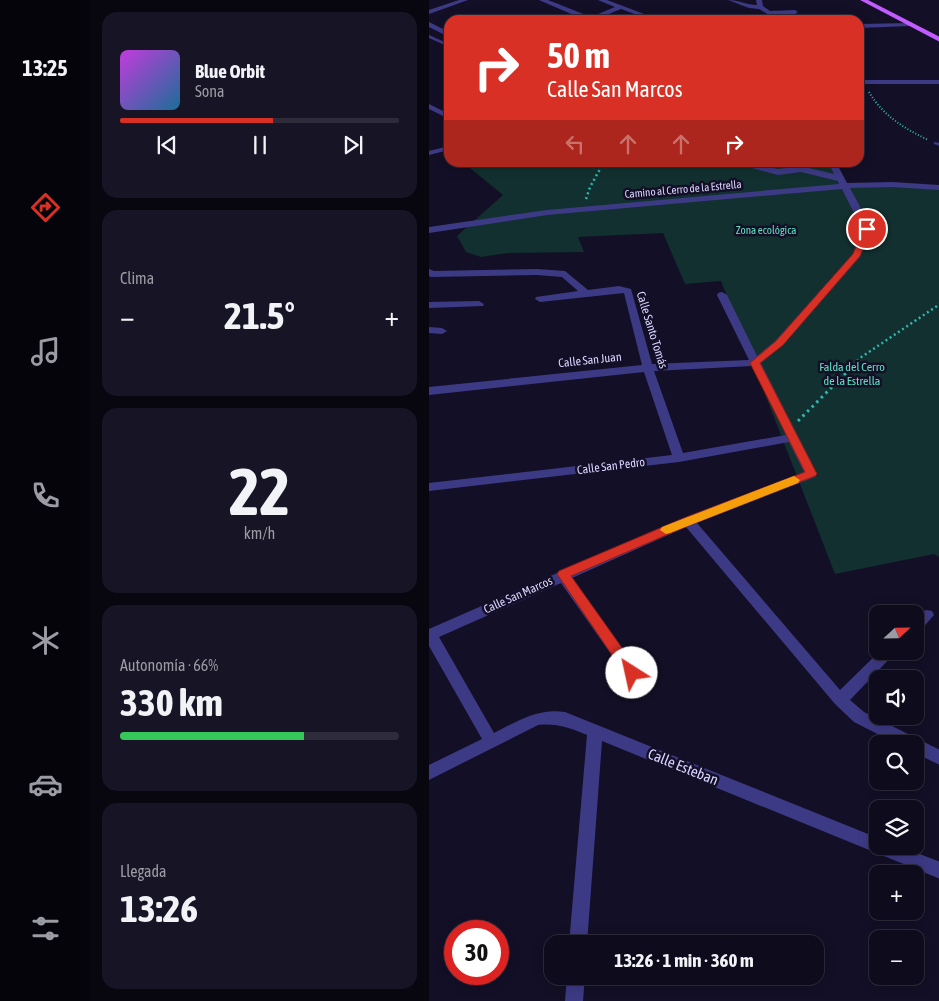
<!DOCTYPE html>
<html lang="es">
<meta charset="utf-8">
<style>
body{margin:0;font-family:"Asap Condensed",sans-serif;background:#171425;color:#f1f3f6;height:100vh;display:flex;flex-direction:column;font-size:19px;white-space:nowrap}
*{box-sizing:border-box;margin:0}
p{font-size:16px;color:#9b9ba3}
.icon{flex:none;width:28px;height:28px;fill:none;stroke:currentColor;stroke-width:2;stroke-linecap:round;stroke-linejoin:round}
.map{position:relative;flex:1;overflow:hidden}
.side{display:flex;flex-direction:column;gap:12px;padding:12px;background:#08060f;width:339px}
.side>*{flex:none}
.guide{position:absolute;left:15px;top:15px;width:420px;height:152px;border-radius:15px;box-shadow:0 2px 12px #0003,0 0 0 1px #2e2b3b;background:#d93025;color:#fff;overflow:hidden}
.needle{width:32px;rotate:68deg}
.buttons{position:absolute;left:440px;top:605px;display:grid;gap:10px}
.buttons a{display:grid;place-items:center;width:55px;height:55px;border-radius:10px;background:#0e0b1c;box-shadow:0 2px 12px #0003,0 0 0 1px #2e2b3b;font-size:25px}
.speed{position:absolute;left:15px;top:920px;display:flex;gap:10px;font-size:25px;font-weight:700;text-align:center}
.speed>*{display:grid;place-content:center;width:65px;height:65px;border-radius:50%;background:#0e0b1c;box-shadow:0 2px 12px #0003,0 0 0 1px #2e2b3b;line-height:1}
.speed .limit{border:8px solid #d22;background:#fff;color:#111}
.pin{position:absolute;display:grid;place-items:center;width:42px;height:42px;color:#fff;margin:-21px;border:2px solid #fff;border-radius:50%;box-shadow:0 1px 5px #0007}
.me{position:absolute;width:55px;margin:-28px;rotate:325deg;stroke-linejoin:round;filter:drop-shadow(0 0 4px #0008)}
.turn{display:flex;align-items:center;gap:18px;height:105px;padding:0 20px;font-size:22px}
.turn .icon{width:65px;height:65px;stroke-width:2.5}
.turn b{display:block;font-size:35px;line-height:42px}
.lanes{display:flex;align-items:center;height:48px;padding:0 20px;background:#0003;justify-content:center;gap:25px;direction:ltr}
.lanes .off{opacity:.35}
.big{font-size:38px;font-weight:700;line-height:1.1}
.side .tile{flex:1;display:flex;flex-direction:column;justify-content:center;gap:8px;min-width:0;padding:0 18px;border-radius:15px;background:#171425}
.side .dial{align-items:center;gap:0}
.dial b{font-size:65px;line-height:1}
.song{display:flex;align-items:center;gap:15px}
.cover{width:60px;height:60px;border-radius:8px;background:linear-gradient(135deg,hsl(290 70% 55%),hsl(200 70% 35%))}
.played{height:5px;border-radius:2px;background:linear-gradient(90deg,#d93025 55%,#2e2b3b 55%)}
.keys{display:flex;justify-content:space-around;direction:ltr}
.heat{display:flex;justify-content:space-between;align-items:center;font-size:28px;direction:ltr}
.charge{height:8px;border-radius:4px;background:linear-gradient(90deg,#34c759 66%,#2e2b3b 0)}
.trip{position:absolute;left:115px;top:935px;width:280px;height:50px;border-radius:15px;background:#0e0b1c;box-shadow:0 2px 12px #0003,0 0 0 1px #2e2b3b;font-weight:700;line-height:50px;text-align:center}
main{display:flex;flex:1;min-height:0}
.tabs{display:flex;flex-direction:column;width:90px;justify-content:space-around;align-items:center;background:#06040b;color:#9b9ba3}
.tabs .icon{width:35px;height:35px}
.tabs .on{color:#d93025}
.tabs b{font-size:22px;color:#f1f3f6}
.map>svg:first-child{display:block}
</style>
<main>
<nav class="tabs">
<b>13:25</b>
<svg class="icon on" aria-label="directions" viewBox="0 0 24 24"><path d="M12 3l9 9-9 9-9-9zM9 14v-3h6M13 9l2 2-2 2"/></svg>
<svg class="icon" aria-label="music" viewBox="0 0 24 24"><path d="M9 18V5l10-2v13"/><circle cx="6" cy="18" r="3"/><circle cx="16" cy="16" r="3"/></svg>
<svg class="icon" aria-label="phone" viewBox="0 0 24 24"><path d="M5 4h4l2 5-3 2q2 4 5 5l2-3 5 2v4C11 20 4 13 5 4z"/></svg>
<svg class="icon" aria-label="climate" viewBox="0 0 24 24"><path d="M12 3v18M4 7l16 10M4 17L20 7"/></svg>
<svg class="icon" aria-label="car" viewBox="0 0 24 24"><path d="M5 17H2v-5l4-1 3-4h7l3 4 3 1v5h-3M9 17h6M6 11h13"/><circle cx="7" cy="17" r="2"/><circle cx="17" cy="17" r="2"/></svg>
<svg class="icon" aria-label="filters" viewBox="0 0 24 24"><path d="M4 7h16M4 17h16"/><circle cx="9" cy="7" r="2"/><circle cx="15" cy="17" r="2"/></svg>
</nav>
<section class="side">
<div class="tile">
<div class="song"><i class="cover"></i><div><b>Blue Orbit</b><p>Sona</p></div></div>
<div class="played"></div>
<div class="keys"><svg class="icon" aria-label="previous" viewBox="0 0 24 24"><path d="M18 5L8 12l10 7zM5 5v14"/></svg><svg class="icon" aria-label="pause" viewBox="0 0 24 24"><path d="M8 5v14M16 5v14"/></svg><svg class="icon" aria-label="next" viewBox="0 0 24 24"><path d="M6 5l10 7-10 7zM19 5v14"/></svg></div>
</div>
<div class="tile"><p>Clima</p>
<div class="heat"><a>−</a><b class="big">21.5°</b><a>+</a></div>
</div>
<div class="tile dial"><b>22</b><p>km/h</p></div>
<div class="tile"><p>Autonomía · 66%</p><b class="big">330 km</b><div class="charge"></div></div>
<div class="tile"><p>Llegada</p><b class="big">13:26</b></div>
</section>
<div class="map">
<svg width="511" height="1001" viewBox="0 0 511 1001">
<rect width="100%" height="100%" fill="#130f26"/>
<!-- green -->
<path fill="#12302f" d="M35,163H399L414,188L476,184L510,190V557L505,554L406,574L292,281L256,284L234,233L149,237L155,252L79,253L52,257L37,252L28,236L74,195Z"/>
<g fill="none" stroke-linecap="round" stroke-linejoin="round">
<!-- path-far2 -->
<path stroke="#2fb8b0" stroke-width="2" stroke-dasharray="1 2" stroke-linecap="butt" d="M440,92C454,116 475,128 499,140"/>
<!-- path-far1 -->
<path stroke="#2fb8b0" stroke-width="2.5" stroke-dasharray="2 3" stroke-linecap="butt" d="M157,199L161,187L175,162
M421,368L431,358L511,304"/>
<!-- path -->
<path stroke="#2fb8b0" stroke-width="3" stroke-dasharray="2.5 4" stroke-linecap="butt" d="M369,421L423,367"/>
<!-- service -->
<path fill="#3d3a85" fill-rule="evenodd" d="M0,35L20,44V47L0,38Z
M505,142L511,143V146L505,144Z"/>
<!-- minor -->
<path fill="#3d3a85" fill-rule="evenodd" d="M30,0H39L0,14V10Z
M110,0H119L162,17L186,7L169,0H178L231,20H222L192,9L165,20H156Z
M299,0C309,0 318,5 328,5L327,0H333L334,6L341,11L366,10L369,12L366,14L340,15L330,9L320,8Z
M0,22L20,32V37L0,27Z
M482,23L483,24L480,26L430,28V24Z
M430,80H511V84H430Z
M0,104L20,114V119L0,109Z
M20,146V150L0,155V151Z
M301,162H318L349,169L372,166L405,174L399,162H407L418,183L463,182L511,185V190L463,187L421,188L443,229L431,257L354,345L332,363L388,474L386,477L268,523L411,690L451,651H468L421,700L435,712L511,750V765L486,753V744H468L425,722L406,704L257,527L143,578L208,669L210,673L208,677L203,679L198,677L132,583L10,637L65,733C89,721 109,708 136,712L449,838V846H470L511,862V879L173,741L158,944H140L158,735C141,728 128,723 109,725L0,780V765L53,739L0,646V629L254,518L375,472L360,442L250,462L0,491V483L243,455L215,372L0,395V387L213,365L195,293L111,302L106,299L107,297L149,291L133,277L108,275L2,277L0,276V269L5,271L108,269L136,271L159,290L190,286L202,289L223,364L320,360L288,295L289,293L293,292L298,295L328,356L346,341L424,254L433,229L413,189L118,215L0,233V227L118,210L410,184L409,181L372,172L349,175ZM323,366L357,435L254,453L225,371Z
M50,301L55,304L54,306L0,308V302Z
M0,327L13,328L18,331L13,334L0,333Z
M498,610L503,611L505,615L491,631L486,633V618L493,611Z
M138,976H156L154,1001H136Z"/>
<!-- primary -->
<path fill="#c25bff" fill-rule="evenodd" d="M431,0H439L511,37V42Z"/>
</g>
<!-- route -->
<path fill="#d93025" stroke="#8d1f18" d="M435,227L442,229L431,256L354,345L331,363L388,474L386,476L263,524L142,576L208,669L210,673L208,677L203,678L198,677L128,574L130,571L255,518L376,472L321,363L347,341L424,254Z"/>
<!-- slow -->
<path fill="#f59e0b" d="M365,476L371,480L369,483L241,533L237,534L231,530L233,527Z"/>
<g text-anchor="middle" stroke-width="5" stroke-linejoin="round" paint-order="stroke">
<!-- far-street labels -->
<g font-size="11" fill="#d9d4ff" stroke="#130f26">
<text transform="translate(254 189) rotate(-5)" y="4">Camino al Cerro de la Estrella</text>
</g>
<!-- far-park labels -->
<g font-size="11" fill="#5fe0c0" stroke="#130f26">
<text x="337" y="234">Zona ecológica</text>
</g>
<!-- street labels -->
<g font-size="12" fill="#d9d4ff" stroke="#130f26">
<text transform="translate(223 330) rotate(73)" y="4">Calle Santo Tomás</text>
<text transform="translate(161 360) rotate(-6)" y="4">Calle San Juan</text>
<text transform="translate(182 466) rotate(-7)" y="4">Calle San Pedro</text>
<text transform="translate(89 595) rotate(-24)" y="4">Calle San Marcos</text>
</g>
<!-- park labels -->
<g font-size="12" fill="#5fe0c0" stroke="#130f26">
<text x="423" y="371">Falda del Cerro<tspan x="423" dy="14">de la Estrella</tspan></text>
</g>
<!-- near-street labels -->
<g font-size="15" fill="#d9d4ff" stroke="#130f26">
<text transform="translate(254 767) rotate(22)" y="5">Calle Esteban</text>
</g>
</g>
</svg>
<div class="buttons">
<a><svg class="needle" viewBox="-14 -14 28 28"><path d="M0-13l5 13h-10z" fill="#e53935"/><path d="M0 13l5-13h-10z" fill="#9b9ba3"/></svg></a>
<a><svg class="icon" aria-label="sound" viewBox="0 0 24 24"><path d="M4 9h4l5-4v14l-5-4H4zM17 9q2 3 0 6"/></svg></a>
<a><svg class="icon" aria-label="search" viewBox="0 0 24 24"><circle cx="10" cy="10" r="6"/><path d="M15 15l6 6"/></svg></a>
<a><svg class="icon" aria-label="layers" viewBox="0 0 24 24"><path d="M12 4l9 5-9 5-9-5zM3 14l9 5 9-5"/></svg></a>
<a>+</a>
<a>−</a>
</div>
<div class="speed"><div class="limit">30</div></div>
<div class="pin" style="left:438px;top:229px;background:#d93025"><svg class="icon" aria-label="arrive" viewBox="0 0 24 24"><path d="M6 21V4h12l-3 4 3 4H6"/></svg></div>
<svg class="me" style="left:203px;top:673px" viewBox="-20 -20 40 40"><circle r="19" fill="#fff"/><path d="M0-13L10 11 0 6-10 11z" fill="#d93025"/></svg>
<div class="trip">13:26 · 1 min · 360 m</div>
<div class="guide">
<div class="turn"><svg class="icon" aria-label="right" viewBox="0 0 24 24"><path d="M7 20v-9h11M14 6l5 5-5 5"/></svg><div><b>50 m</b>Calle San Marcos</div></div>
<div class="lanes"><svg class="icon off" aria-label="left" viewBox="0 0 24 24"><path d="M17 20v-9H6M10 6l-5 5 5 5"/></svg><svg class="icon off" aria-label="ahead" viewBox="0 0 24 24"><path d="M12 20V5M6 11l6-6 6 6"/></svg><svg class="icon off" aria-label="ahead" viewBox="0 0 24 24"><path d="M12 20V5M6 11l6-6 6 6"/></svg><svg class="icon" aria-label="right" viewBox="0 0 24 24"><path d="M7 20v-9h11M14 6l5 5-5 5"/></svg></div>
</div>
</div>
</main>
